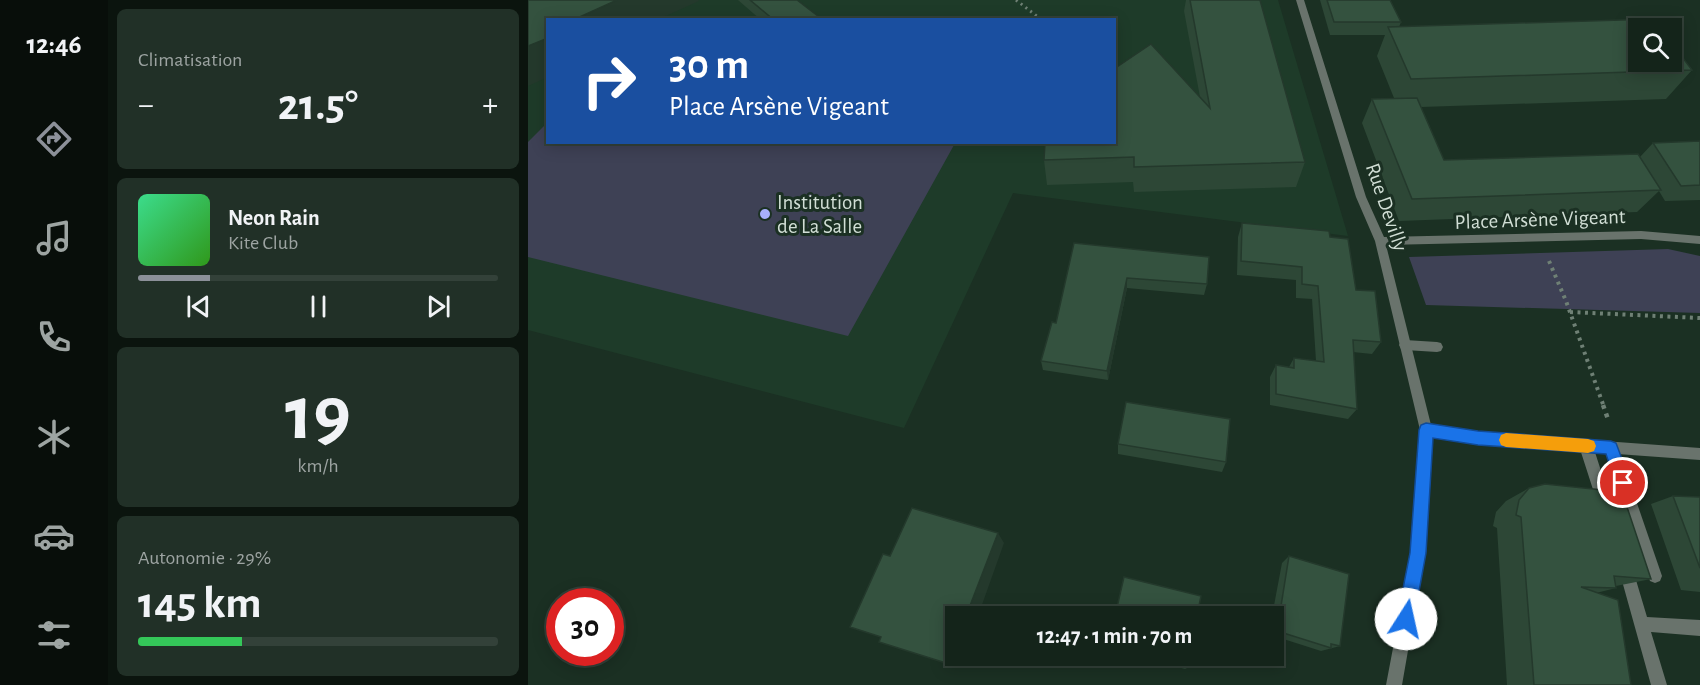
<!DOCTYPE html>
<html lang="fr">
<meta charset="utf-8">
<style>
body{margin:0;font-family:"Alegreya Sans",sans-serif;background:#213027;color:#f1f3f6;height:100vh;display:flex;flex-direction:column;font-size:22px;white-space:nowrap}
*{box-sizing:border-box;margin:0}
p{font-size:20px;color:#9da4a2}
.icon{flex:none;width:33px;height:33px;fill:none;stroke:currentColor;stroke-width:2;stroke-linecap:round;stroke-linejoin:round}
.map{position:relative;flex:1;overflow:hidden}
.sheet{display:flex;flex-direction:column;gap:9px;padding:9px;background:#0b140e;width:420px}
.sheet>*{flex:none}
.banner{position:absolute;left:18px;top:18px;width:570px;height:126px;border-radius:0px;box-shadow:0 3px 15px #0003,0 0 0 2px #334139;background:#1a4fa0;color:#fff;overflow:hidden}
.controls{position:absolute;left:1100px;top:18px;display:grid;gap:12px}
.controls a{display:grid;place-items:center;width:54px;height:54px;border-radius:0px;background:#14241a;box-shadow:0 3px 15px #0003,0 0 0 2px #334139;font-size:30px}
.speed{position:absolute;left:18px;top:588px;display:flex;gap:12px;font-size:30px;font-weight:700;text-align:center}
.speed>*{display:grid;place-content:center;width:78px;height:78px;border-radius:50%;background:#14241a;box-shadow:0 3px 15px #0003,0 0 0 2px #334139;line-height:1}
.speed .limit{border:9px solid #d22;background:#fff;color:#111}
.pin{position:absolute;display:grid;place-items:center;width:51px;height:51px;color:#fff;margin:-26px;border:3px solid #fff;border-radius:50%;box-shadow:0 2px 6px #0007}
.me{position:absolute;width:66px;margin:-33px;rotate:10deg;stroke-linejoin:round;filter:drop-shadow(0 0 4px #0008)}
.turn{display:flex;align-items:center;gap:21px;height:126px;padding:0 24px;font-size:27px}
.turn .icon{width:78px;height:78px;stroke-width:2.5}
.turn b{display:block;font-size:42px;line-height:51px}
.big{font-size:45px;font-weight:700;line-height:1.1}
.sheet .tile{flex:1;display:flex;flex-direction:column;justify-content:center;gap:9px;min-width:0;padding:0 21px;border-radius:9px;background:#213027}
.sheet .dial{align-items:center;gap:0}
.dial b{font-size:78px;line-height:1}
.song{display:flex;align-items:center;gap:18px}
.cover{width:72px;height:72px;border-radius:9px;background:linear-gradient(135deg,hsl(150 70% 55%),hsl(110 70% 35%))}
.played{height:6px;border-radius:3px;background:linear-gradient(90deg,#8c9099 20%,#334139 20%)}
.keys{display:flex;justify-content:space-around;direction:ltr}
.heat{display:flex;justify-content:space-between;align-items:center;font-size:33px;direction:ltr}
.charge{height:9px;border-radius:4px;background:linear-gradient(90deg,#34c759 29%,#334139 0)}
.trip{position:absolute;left:417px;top:606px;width:339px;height:60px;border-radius:0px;background:#14241a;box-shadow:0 3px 15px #0003,0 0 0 2px #334139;font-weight:700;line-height:60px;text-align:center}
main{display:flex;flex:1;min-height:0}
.tabs{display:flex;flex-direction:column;width:108px;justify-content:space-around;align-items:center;background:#080e0a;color:#9da4a2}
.tabs .icon{width:42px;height:42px}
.tabs .current{color:#8c9099}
.tabs b{font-size:27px;color:#f1f3f6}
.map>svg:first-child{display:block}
</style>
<main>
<nav class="tabs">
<b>12:46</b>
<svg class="icon current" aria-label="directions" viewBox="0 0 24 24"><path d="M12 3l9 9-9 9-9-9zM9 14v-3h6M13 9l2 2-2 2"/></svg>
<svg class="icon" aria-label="music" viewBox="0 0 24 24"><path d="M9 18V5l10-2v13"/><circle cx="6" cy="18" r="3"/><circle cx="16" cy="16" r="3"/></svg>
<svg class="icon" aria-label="phone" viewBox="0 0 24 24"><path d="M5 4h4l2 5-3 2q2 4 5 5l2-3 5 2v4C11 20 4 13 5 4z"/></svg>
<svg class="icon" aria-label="climate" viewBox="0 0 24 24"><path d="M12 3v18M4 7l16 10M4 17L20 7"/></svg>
<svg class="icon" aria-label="car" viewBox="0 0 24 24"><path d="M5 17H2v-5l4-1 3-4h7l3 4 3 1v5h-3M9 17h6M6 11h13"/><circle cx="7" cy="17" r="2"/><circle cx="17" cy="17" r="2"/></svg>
<svg class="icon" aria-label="filters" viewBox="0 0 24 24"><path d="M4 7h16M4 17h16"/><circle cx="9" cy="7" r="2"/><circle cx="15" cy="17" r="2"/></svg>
</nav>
<section class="sheet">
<div class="tile"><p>Climatisation</p>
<div class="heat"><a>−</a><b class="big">21.5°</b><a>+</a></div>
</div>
<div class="tile">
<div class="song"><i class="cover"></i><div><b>Neon Rain</b><p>Kite Club</p></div></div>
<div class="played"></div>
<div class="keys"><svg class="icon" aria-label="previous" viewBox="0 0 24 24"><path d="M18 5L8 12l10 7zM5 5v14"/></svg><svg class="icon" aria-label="pause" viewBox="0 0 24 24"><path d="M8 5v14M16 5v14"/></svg><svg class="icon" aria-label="next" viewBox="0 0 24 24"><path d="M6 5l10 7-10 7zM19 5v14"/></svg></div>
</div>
<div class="tile dial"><b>19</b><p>km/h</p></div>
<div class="tile"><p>Autonomie · 29%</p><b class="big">145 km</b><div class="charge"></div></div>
</section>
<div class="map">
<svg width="1172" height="685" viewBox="0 0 1172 685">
<rect width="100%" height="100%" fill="#1b3023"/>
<!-- built -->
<path fill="#1e3b29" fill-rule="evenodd" d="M0,0H750L820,236L485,193L376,428L0,330ZM20,20H586V142H20Z"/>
<!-- green -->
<path fill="#3e4155" d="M19,123L20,142H416L426,145L320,336L0,257V142Z
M1140,249L1172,256V313L898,305L881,257Z"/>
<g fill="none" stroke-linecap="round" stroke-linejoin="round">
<!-- path-far2 -->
<path stroke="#6f8075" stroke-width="3" stroke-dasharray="2 4" stroke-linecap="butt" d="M488,0L514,20"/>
<!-- path-far1 -->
<path stroke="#6f8075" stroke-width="4" stroke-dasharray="3 4.5" stroke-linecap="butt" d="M1021,261L1038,301L1076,407
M1042,312L1172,318"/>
<!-- path -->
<path stroke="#6f8075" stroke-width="4.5" stroke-dasharray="4 5" stroke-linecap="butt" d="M1075,405L1081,422"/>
<!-- service -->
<path fill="#69736c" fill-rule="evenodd" d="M877,340L909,342L913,343L915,347L913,351L909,352L877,350L873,349L871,345L873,341Z
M1058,440L1063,442L1065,446L1084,505L1082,510L1077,512L1072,510L1070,505L1051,446L1053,442Z
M1083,442L1088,444L1090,448L1134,576L1132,581L1127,583L1122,581L1120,576L1076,448L1078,444Z
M1098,563L1103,565L1105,570L1119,617L1172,620V636L1123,632L1139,685H1123L1091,570L1093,565Z"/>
<!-- minor -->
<path fill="#69736c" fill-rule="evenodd" d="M768,0H776L838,197L856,237L1113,231L1172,236V244L1113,239L858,245L903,425L950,432L1172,448V460L950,444L904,437L897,553L874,685H858L883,553L892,430L847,241L828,197Z"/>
</g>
<!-- wall -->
<path fill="#2d4736" d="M210,0H269L295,20H233Z
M658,0H732L777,162L768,187L606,192L605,182L519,185L516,160L672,97L656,11Z
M792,0H862L873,22L871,27L1164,70L1138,99L893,107L916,160L1112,157L1125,143L1172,141V200L1137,201L1131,191L1109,212L871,221L834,123L844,99L866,98L849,56L857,35H802Z
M714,223L802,237L853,342L844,354L825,352L829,409L820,419L742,405V377L748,365L761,367L766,358L788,361L784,299L768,298V280L709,275L710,237Z
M546,243L679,284L676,295L599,288L580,380L515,370L513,361L528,323Z
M590,444L698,462L694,472L590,454Z
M1001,488L1123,579L1088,586V588L1068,593L1103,685H979L969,528L965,526L968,512L978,501Z
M1145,496L1172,497V601V592L1153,590L1123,504Z
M761,556L812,646L793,651L746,636V616H744L754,563Z
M609,656H663L661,667L657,669Z"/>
<!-- shaded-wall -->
<path fill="#24392c" d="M89,0H170L171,1L129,20L45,19Z
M20,38V77L0,86V46Z
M599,278V288L580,380L579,371Z
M470,533L476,543L450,616H438Z
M428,646V656H436L431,667L421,664Z"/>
<!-- building -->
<path fill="#34523f" stroke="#24392c" stroke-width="1.5" d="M0,0H89L45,20H20V38L0,46Z
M222,0H269L295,20H246Z
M662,0H732L777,162L606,167V157L516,160L517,142H586V69L623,44L682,108Z
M799,0H862L873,22H806Z
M1126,19L1133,28H1110V62H1143V42L1164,70L883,79L860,27Z
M889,98L916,160L1110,154L1133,190L884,199L844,99Z
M1172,141V185L1153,186L1125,143Z
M714,223L801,231L802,237L820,239L828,290L847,291L853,342L825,340L829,409L748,394V365L766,368V358L796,362L790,286L774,284V267L713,261Z
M546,243L681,257L679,284L599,278L579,371L513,361L524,322L528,323Z
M598,402L702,419L698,462L590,444Z
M1017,484L1094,492L1123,579L1086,576L1088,588L1053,587L1090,600L1103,685H1006L993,517L988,515L991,500L1001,488Z
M1145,496L1172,497V568Z
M384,508L470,533L438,616H428V646L421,664L351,642L353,637L322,627L355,554L362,556Z
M761,556L821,574L812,646L803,644V648L749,631Z
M596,577L673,596L669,616H587Z
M619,656H663L661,667Z"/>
<!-- route -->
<path fill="#1a73e8" stroke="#114b97" stroke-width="1.5" d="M898,423L950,431L1083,441L1088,443L1103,483L1100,488L1095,490L1089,488L1078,454L950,445L905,438L898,553L886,619L884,625L878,627L872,625L869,619L882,553L891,430L893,425Z"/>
<!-- slow -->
<path fill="#f59e0b" d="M978,433L1060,439L1066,441L1068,446L1066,451L1060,453L978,447L973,445L971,440L973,435Z"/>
<!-- markers -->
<circle fill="#a7b0fc" stroke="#1b3023" stroke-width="2" cx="237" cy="214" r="6"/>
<g text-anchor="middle" stroke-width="6" stroke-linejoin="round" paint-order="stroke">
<!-- poi labels -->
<g font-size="21" fill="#d1ded5" stroke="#1b3023" text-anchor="start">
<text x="249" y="209">Institution<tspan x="249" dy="24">de La Salle</tspan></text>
</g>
<!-- street labels -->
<g font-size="21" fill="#d1ded5" stroke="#1b3023">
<text transform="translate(859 207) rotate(71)" y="7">Rue Devilly</text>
<text transform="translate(1012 219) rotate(-2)" y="7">Place Arsène Vigeant</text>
</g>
</g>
</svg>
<div class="controls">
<a><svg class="icon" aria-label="search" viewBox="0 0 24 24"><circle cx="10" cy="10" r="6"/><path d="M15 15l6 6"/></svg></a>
</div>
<div class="speed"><div class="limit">30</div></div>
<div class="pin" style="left:1095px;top:483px;background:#d93025"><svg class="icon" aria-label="arrive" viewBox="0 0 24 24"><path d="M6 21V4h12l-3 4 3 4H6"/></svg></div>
<svg class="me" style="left:878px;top:619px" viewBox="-20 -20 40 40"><circle r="19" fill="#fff"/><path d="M0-13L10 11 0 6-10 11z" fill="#1a73e8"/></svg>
<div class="trip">12:47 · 1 min · 70 m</div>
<div class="banner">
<div class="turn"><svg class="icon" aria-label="right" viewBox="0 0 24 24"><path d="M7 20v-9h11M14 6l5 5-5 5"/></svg><div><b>30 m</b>Place Arsène Vigeant</div></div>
</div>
</div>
</main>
